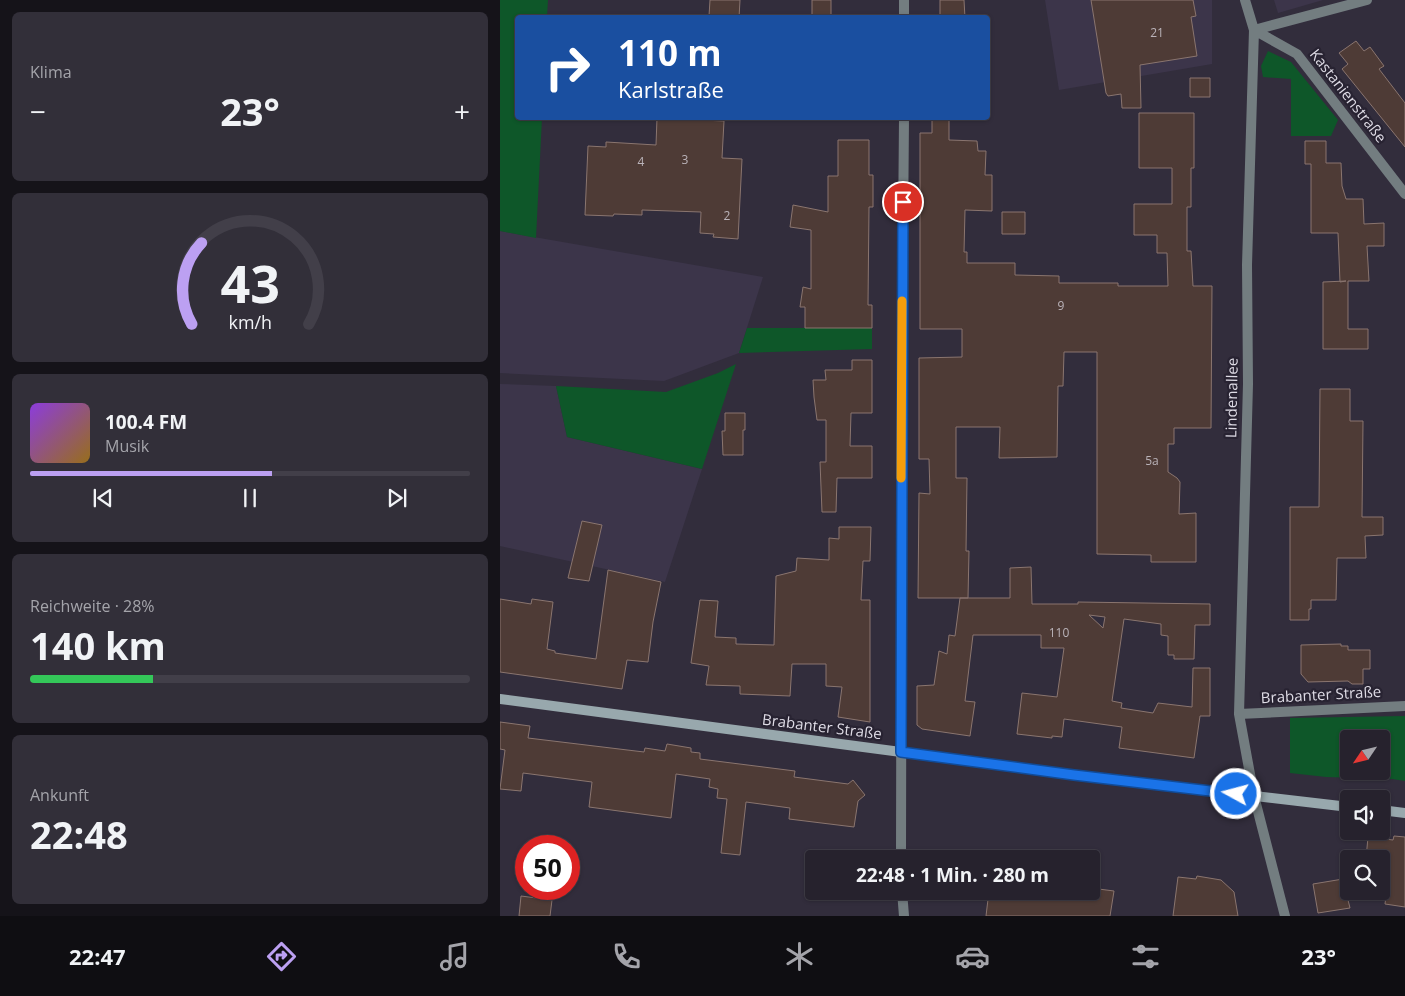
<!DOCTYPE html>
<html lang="de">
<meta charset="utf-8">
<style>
body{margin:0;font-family:"Open Sans",sans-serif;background:#322f39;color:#f1f3f6;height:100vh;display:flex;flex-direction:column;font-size:19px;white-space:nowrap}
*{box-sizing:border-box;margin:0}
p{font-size:16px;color:#a4a4aa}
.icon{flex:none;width:28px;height:28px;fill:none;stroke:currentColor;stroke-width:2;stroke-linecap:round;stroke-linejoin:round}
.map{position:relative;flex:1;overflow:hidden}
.side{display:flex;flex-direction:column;gap:12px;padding:12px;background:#151319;width:500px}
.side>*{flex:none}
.guide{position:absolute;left:15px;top:15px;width:475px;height:105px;border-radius:5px;box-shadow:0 1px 4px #0004,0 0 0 1px #423f49;background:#1a4fa0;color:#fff;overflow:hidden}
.needle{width:32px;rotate:235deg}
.buttons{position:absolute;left:840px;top:730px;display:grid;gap:10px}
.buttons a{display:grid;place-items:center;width:50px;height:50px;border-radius:5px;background:#26222d;box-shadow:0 1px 4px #0004,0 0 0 1px #423f49;font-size:25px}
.speed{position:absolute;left:15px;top:835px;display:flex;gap:10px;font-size:25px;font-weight:700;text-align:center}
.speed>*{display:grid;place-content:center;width:65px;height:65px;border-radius:50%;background:#26222d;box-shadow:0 1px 4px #0004,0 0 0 1px #423f49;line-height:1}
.speed .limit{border:8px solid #d22;background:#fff;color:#111}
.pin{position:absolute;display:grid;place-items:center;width:42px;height:42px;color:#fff;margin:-21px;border:2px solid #fff;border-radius:50%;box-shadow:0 1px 5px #0007}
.me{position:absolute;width:55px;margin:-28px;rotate:277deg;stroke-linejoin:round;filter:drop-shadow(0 0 4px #0008)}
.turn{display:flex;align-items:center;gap:18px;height:105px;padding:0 20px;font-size:22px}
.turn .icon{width:65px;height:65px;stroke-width:2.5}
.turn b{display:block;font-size:35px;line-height:42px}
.big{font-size:38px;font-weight:700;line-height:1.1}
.side .card{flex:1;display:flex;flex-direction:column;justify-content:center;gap:8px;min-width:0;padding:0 18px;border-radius:8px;background:#322f39}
.side .dial{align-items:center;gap:0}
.dial svg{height:130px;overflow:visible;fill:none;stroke:#423f49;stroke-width:7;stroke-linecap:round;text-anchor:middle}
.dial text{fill:#f1f3f6;stroke:none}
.song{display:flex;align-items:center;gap:15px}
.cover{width:60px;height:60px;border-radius:8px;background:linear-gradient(135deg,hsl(270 70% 55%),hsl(40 70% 35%))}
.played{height:5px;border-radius:2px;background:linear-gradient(90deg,#bca0f2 55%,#423f49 55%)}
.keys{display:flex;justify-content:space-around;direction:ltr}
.heat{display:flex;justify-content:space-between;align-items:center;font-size:28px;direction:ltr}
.charge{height:8px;border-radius:4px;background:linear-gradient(90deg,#34c759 28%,#423f49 0)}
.trip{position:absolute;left:305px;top:850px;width:295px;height:50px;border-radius:5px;background:#26222d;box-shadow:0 1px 4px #0004,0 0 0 1px #423f49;font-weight:700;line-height:50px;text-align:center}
.tab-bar{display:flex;height:80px;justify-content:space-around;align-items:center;background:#0f0e12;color:#a4a4aa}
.tab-bar .icon{width:35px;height:35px}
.tab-bar .on{color:#bca0f2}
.tab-bar b{font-size:22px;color:#f1f3f6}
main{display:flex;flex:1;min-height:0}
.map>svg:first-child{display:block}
</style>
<main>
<section class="side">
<div class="card"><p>Klima</p>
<div class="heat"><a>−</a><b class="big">23°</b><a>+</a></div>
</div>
<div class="card dial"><svg viewBox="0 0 100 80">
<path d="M14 69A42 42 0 1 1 86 69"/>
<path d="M14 69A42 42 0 0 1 20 19" stroke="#bca0f2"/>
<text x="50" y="56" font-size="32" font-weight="700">43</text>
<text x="50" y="72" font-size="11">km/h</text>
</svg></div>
<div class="card">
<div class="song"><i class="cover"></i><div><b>100.4 FM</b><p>Musik</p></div></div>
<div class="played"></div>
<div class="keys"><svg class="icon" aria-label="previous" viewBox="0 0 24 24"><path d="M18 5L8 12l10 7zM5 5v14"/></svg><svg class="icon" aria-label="pause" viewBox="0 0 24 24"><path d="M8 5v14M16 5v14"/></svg><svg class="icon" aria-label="next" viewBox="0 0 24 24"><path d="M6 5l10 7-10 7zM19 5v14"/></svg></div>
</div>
<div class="card"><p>Reichweite · 28%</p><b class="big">140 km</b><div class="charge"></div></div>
<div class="card"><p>Ankunft</p><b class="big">22:48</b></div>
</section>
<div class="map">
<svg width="905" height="916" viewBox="0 0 905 916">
<rect width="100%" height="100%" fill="#322d3c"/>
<!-- built -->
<path fill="#3c354a" d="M545,0H712V64L559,90Z
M774,0H823L778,13Z
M0,231L263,277L239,353L164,381L0,373Z
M0,384L56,386L67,437L202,469L165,582L0,546Z"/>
<!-- green -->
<path fill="#0e5729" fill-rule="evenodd" d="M0,0H48L47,17L18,18V118H42L36,238L0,231Z
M768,51L791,62L838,120L831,136H791V79L763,77L761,66Z
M247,328H372V349L239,353Z
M236,364L202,469L67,437L56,386L166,392L218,373Z
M905,716V781L892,779L826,777L790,773V718ZM849,739H881V771H849Z"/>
<!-- building -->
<path fill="#4e3b36" stroke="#8a756f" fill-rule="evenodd" d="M210,0H240L239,18L209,16Z
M312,0H331V18H312Z
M440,0H464L465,18H440Z
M591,0H693L696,16L691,17L697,56L640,65L641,108H622L621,94L608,96L606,93Z
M856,41L864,51L870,47L884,66L879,69L905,103V147L842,69L848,64L839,53Z
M690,78H710V97H690Z
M639,113H694V168H691V207H687V251H691L693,286H712L711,428H674V444H668V472L677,478L680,482L679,514L696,513V562H651V555L597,554V352H564L563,386H558L557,457L499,458L500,427H456V478H467L466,551H469L468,598H418L419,493L430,494L429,459H419V358L462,357V329H420V133H432V118H449V140L477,141L478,151H486L485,175H492V211L465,210L464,252H467V263H515V275L559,276V283H618V286H668L667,253H657V235H634V204H672V168H639Z
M157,118L224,121L222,158L242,159L238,239L213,237L214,234L200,233L201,212L142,210V215L114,214L113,216L85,215L88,146L106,147V142L156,145Z
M338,140H369V175H373V207H369L368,305H372V328H305V307H300L303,287L311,289V230L290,227L293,205L328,212V176H338Z
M805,141H826V163H841L842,186L846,199H863L864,224L884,223V246H867L869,281H848V329H868V349H823V282L846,281L840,282L838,233H811V164H805Z
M502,212H525V234H502Z
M352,360H372V413H351L350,446H372V478H337L336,512H322L320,462H326V420H317L314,397L313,380H326L325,370H352Z
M820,389H850V421H863L862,517H883V535L865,536L866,558H837L836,600H811V609H809V620H790V507H819Z
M225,413H245V430H243V455H223L222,431H225Z
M82,521L102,525L89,581L68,578Z
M339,527H371L370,561H363L361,600H370V722L338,717L342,687L326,686V664H292L290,696L240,694V686L206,685L209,666L191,663L200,600L218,601L215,637L236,638V644L274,645L276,576L296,571L297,558L329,560V538L339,539Z
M531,567L532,604H578V602L710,604V625H695L694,659H674V655H668V636L661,635V624L624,619L612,701L622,703L621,708L653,713L658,703L692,707L693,668H710V716H700L694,758L619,748L622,727L564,719L562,737L552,736V738L517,734L522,693L557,697L564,648H541V635H473L465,701L475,702L470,736L422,729L417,725V686L434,685L439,651L447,654L449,635L455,636L460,598H510V568ZM589,615L605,617L603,628Z
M108,570L161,582L153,622L148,662L127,660L122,689L0,672V599L31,604L32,599L53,602L47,649L55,651V653L96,659Z
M841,644V646H848V650H870V669H863V684H852L848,681L808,682L801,674V645Z
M0,722L30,726L28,738L144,752L145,748L165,751L167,744L191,748V752L200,753V759L295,771L294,777L348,784L353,780L365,795L358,801L354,827L289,819L290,808L246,802L240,855L221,853L227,799L217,798L218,789L209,787L210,779L176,774L171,818L89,807L92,782L23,773L21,791L0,789L5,750L0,749Z
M894,836L905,837V907L885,904L890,865L881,864V859H866L868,837L893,840Z
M697,876L721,880L734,892L738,916H673L678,877L696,879Z
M849,878V896H847L850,908L818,913L813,884Z
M591,888L614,891L610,916H486L489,891H591Z
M21,896L52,900L50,916H19Z"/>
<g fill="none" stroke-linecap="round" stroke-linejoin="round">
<!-- street -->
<path stroke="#737d80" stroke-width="10" d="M404,0V18
M745,0L754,30L747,265L748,384L739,714L754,796L785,916
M754,30L797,54L905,194
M754,30L867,0
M739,714L905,706
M401,859L402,353L404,118
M402,891L404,916"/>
<!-- secondary -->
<path stroke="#98a8ad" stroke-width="10" d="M0,699L575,775L849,807
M881,810L905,813"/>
</g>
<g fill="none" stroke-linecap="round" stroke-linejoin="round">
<!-- route casing -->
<g stroke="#114b97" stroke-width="12">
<path id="route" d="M403,202L401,752L574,775L736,794"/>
</g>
<!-- route -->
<use href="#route" stroke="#1a73e8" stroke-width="9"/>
<!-- slow -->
<path stroke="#f59e0b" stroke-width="9" d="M401,478L402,301"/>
</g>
<g text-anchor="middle" stroke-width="4.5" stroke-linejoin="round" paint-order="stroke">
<!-- number labels -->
<g font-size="12" fill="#bab3b9">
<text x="657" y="37">21</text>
<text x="185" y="164">3</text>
<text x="141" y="166">4</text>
<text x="227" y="220">2</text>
<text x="561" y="310">9</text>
<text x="652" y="465">5a</text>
<text x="559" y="637">110</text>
</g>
<!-- street labels -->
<g font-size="15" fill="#dedbe5" stroke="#282332">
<text transform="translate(848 96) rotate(52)" y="5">Kastanienstraße</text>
<text transform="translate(732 398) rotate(-89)" y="5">Lindenallee</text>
<text transform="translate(821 695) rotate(-3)" y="5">Brabanter Straße</text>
<text transform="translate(322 727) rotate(7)" y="5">Brabanter Straße</text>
</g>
</g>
</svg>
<div class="buttons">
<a><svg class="needle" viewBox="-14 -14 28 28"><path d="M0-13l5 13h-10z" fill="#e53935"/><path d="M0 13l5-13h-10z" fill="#a4a4aa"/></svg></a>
<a><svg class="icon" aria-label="sound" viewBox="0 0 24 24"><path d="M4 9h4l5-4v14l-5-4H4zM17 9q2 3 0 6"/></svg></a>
<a><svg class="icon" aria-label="search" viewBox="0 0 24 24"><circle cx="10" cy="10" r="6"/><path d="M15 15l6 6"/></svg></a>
</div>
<div class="speed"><div class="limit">50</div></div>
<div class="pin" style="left:403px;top:202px;background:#d93025"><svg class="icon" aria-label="arrive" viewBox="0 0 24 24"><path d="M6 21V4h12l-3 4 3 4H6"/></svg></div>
<svg class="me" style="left:736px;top:794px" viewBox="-20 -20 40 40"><circle r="17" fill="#1a73e8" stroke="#fff" stroke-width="3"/><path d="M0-11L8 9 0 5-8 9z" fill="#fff"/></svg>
<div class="trip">22:48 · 1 Min. · 280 m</div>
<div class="guide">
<div class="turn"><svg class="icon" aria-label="right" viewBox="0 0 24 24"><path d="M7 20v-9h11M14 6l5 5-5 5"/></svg><div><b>110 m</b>Karlstraße</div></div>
</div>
</div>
</main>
<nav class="tab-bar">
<b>22:47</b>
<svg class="icon on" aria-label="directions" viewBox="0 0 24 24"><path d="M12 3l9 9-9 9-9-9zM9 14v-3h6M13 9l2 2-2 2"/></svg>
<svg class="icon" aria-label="music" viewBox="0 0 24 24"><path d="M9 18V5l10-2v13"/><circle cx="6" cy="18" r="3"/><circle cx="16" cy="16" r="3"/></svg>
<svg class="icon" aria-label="phone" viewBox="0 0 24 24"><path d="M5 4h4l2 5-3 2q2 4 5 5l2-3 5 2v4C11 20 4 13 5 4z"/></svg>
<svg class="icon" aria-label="climate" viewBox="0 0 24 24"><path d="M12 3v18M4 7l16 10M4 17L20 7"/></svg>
<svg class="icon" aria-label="car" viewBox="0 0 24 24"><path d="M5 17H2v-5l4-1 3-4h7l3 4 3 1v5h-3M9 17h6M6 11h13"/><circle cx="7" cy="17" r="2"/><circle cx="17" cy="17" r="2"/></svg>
<svg class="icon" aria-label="filters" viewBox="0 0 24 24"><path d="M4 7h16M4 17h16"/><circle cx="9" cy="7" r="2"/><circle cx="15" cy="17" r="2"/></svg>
<b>23°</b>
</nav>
